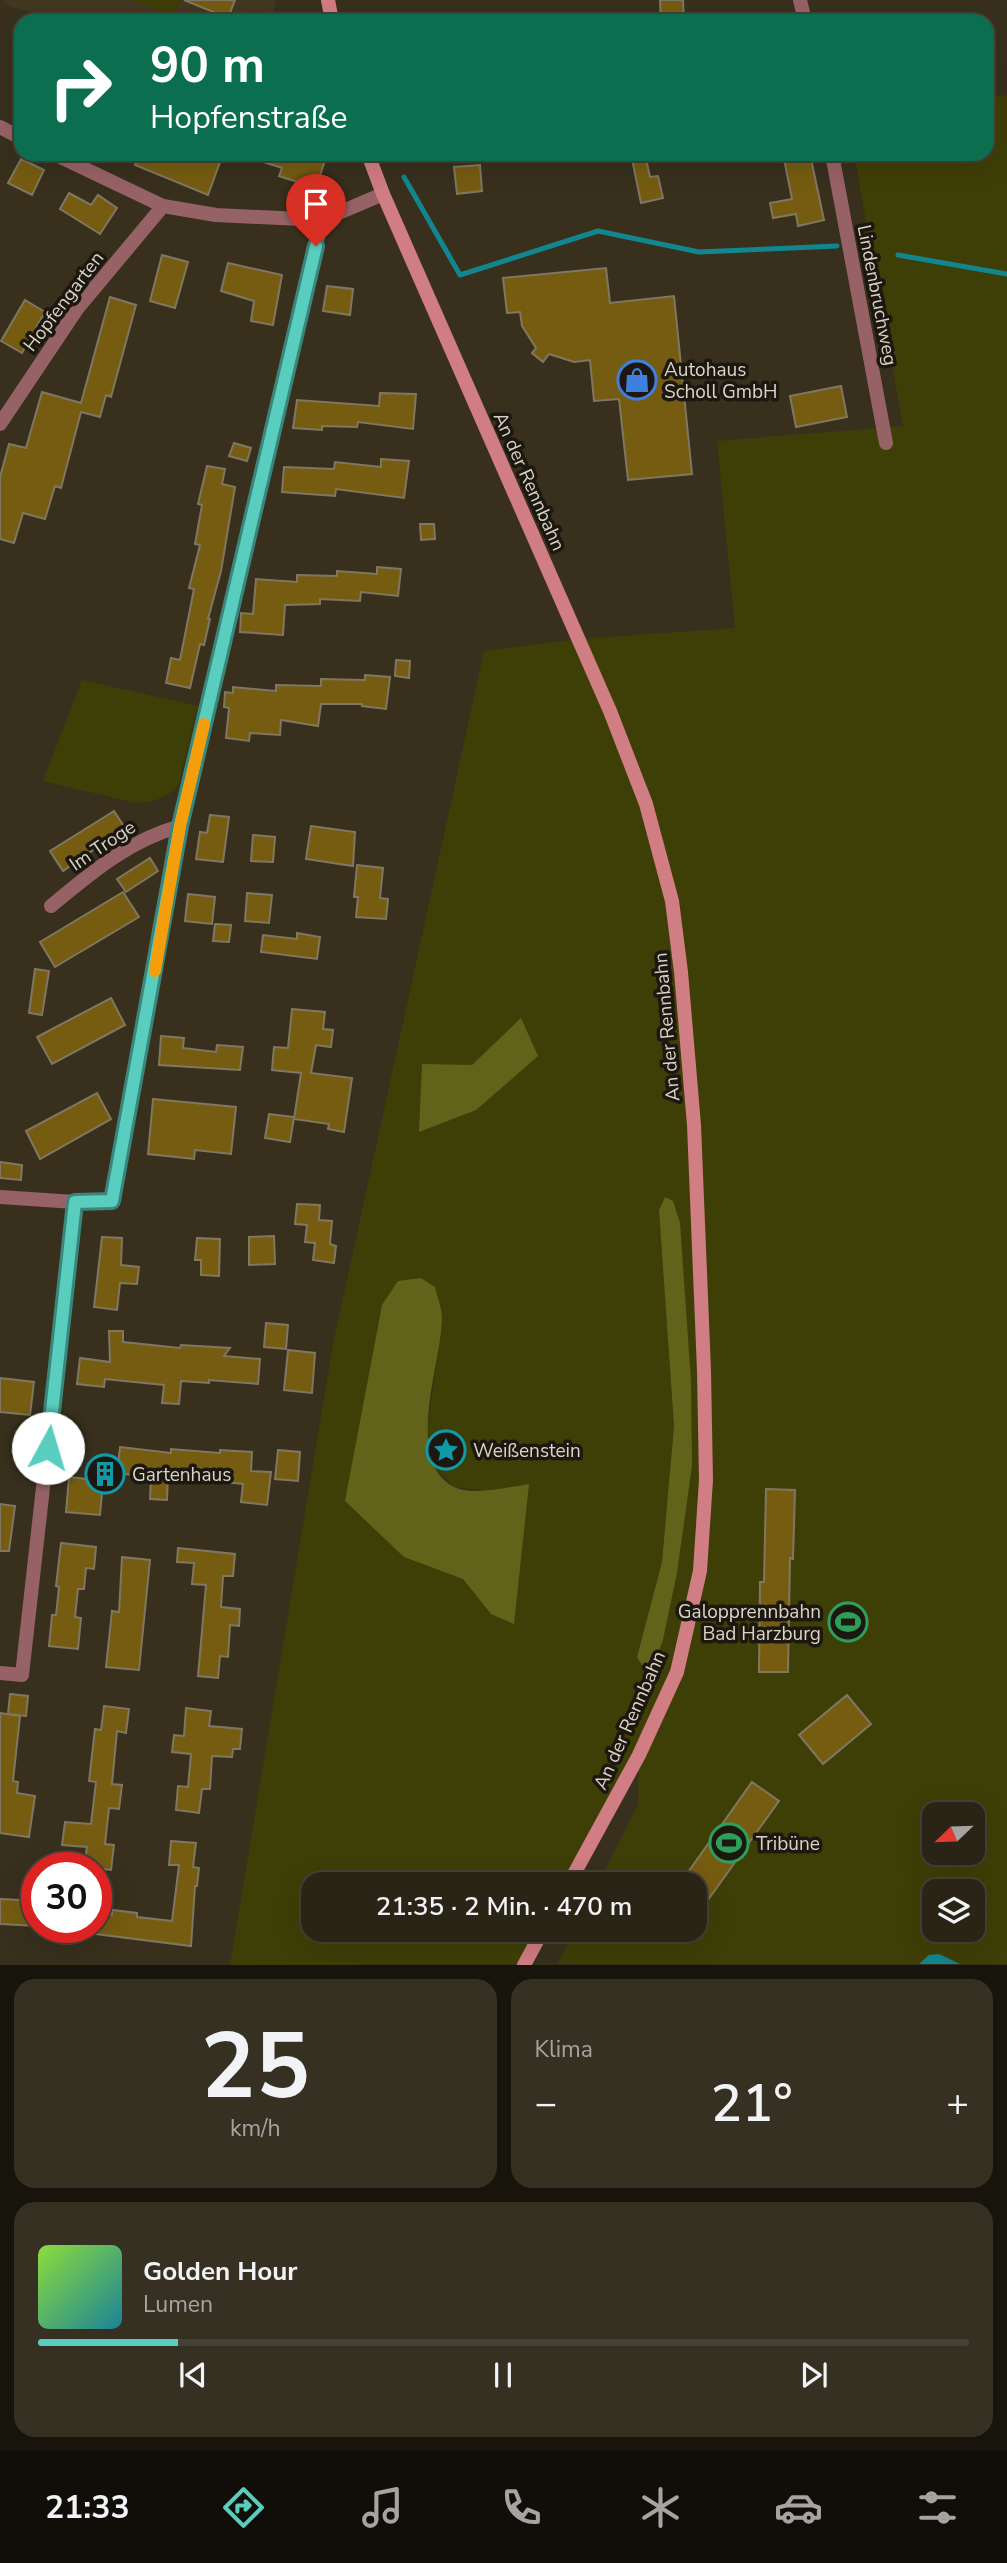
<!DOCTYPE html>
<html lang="de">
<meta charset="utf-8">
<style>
body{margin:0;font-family:"Nunito Sans",sans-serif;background:#363023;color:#f1f3f6;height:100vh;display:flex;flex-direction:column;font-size:26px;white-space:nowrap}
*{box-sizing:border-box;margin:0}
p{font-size:23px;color:#a5a4a1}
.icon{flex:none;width:38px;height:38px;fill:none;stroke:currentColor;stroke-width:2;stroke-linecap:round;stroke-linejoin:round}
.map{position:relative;height:1965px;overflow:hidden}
.side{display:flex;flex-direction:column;gap:14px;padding:14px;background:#17140c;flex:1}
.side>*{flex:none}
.top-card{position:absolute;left:14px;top:14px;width:980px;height:147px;border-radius:21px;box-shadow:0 7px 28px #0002,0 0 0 2px #464135;background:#0b6e4f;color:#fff;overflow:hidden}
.needle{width:46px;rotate:247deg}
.controls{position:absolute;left:922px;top:1802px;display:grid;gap:14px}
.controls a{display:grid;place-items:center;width:63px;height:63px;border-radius:14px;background:#2a2416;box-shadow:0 7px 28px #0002,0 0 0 2px #464135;font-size:35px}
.speed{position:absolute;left:21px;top:1852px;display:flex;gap:14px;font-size:35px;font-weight:700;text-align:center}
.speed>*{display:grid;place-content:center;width:91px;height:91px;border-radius:50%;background:#2a2416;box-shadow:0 7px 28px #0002,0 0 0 2px #464135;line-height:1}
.speed .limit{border:10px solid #d22;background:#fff;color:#111}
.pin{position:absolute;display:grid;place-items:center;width:60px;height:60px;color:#fff;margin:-72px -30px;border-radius:50% 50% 50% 0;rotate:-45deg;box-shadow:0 0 7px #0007}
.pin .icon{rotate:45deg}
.me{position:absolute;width:77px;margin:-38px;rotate:6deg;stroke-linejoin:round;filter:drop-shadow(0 0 5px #0008)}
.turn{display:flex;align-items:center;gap:24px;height:147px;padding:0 21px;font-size:32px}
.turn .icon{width:91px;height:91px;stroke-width:2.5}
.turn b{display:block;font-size:49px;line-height:60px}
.big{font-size:52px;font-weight:600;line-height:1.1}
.side .tile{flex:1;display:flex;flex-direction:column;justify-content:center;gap:10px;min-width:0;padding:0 24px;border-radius:21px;background:#363023}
.side .dial{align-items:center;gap:0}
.dial b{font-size:91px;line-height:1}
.song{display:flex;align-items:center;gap:21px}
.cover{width:84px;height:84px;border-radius:10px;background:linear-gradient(135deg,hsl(90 70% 55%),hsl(190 70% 35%))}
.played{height:7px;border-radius:4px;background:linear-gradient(90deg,#5acebe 15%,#464135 15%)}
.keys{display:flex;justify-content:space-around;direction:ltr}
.heat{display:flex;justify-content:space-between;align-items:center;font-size:38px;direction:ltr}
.side .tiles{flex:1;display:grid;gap:14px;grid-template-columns:1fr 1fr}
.tile:last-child{grid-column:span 2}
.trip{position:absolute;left:301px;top:1872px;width:406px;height:70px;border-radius:21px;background:#2a2416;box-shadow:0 7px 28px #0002,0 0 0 2px #464135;font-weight:600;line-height:70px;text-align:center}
.menu{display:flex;height:112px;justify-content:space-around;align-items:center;background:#110e09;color:#a5a4a1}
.menu .icon{width:49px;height:49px}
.menu .on{color:#5acebe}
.menu b{font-size:32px;color:#f1f3f6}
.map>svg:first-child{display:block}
</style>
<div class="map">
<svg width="1007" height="1965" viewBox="0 0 1007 1965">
<rect width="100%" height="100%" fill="#38301d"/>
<!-- built -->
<path fill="#42381f" d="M2,0H131L173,16L180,0H276L272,16L255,10L251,21H141L131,17L129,21H47L29,11L11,7Z"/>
<!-- green -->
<path fill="#3e3f07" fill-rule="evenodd" d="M131,0H180L173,16Z
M1007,95V1964H557L575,1930H695V1885H598L638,1805L639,1757L568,1885H313V1930H543L524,1964L230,1965L333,1344L484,651L579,639L735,628L717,441L903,426L854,154H987V98ZM521,1019L476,1110L472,1065ZM665,1197L692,1466L677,1573L663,1640L637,1657L662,1562L674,1426L659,1210ZM443,1317L427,1430L433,1467L455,1487L489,1491L529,1484L491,1614L463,1579L404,1557ZM934,1815H973V1853H934ZM934,1892H973V1930H934Z
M82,680L198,706L178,786C166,799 152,802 136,803L43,781Z"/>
<!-- forest -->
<path fill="#62631a" d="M521,1018L538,1056L476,1110L419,1132L422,1064L472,1065Z
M665,1197L673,1201L680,1223L691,1382L692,1466L677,1573L663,1640L649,1676L637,1657L662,1562L674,1426L659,1210Z
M421,1278L435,1287C437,1297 442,1308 442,1318C442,1362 403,1461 454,1487C473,1496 509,1487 529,1484L514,1624L491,1614L463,1579L404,1557L345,1501L382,1305L398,1281Z"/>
<!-- water -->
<path fill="#12868f" d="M939,1954L960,1964H919L929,1955Z"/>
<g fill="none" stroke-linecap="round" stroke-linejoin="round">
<!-- stream -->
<path stroke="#12868f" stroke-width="5" d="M404,177L460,275L598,231L699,252L837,246
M898,255L1007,274"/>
</g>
<!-- building -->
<path fill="#755c11" stroke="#807762" stroke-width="2" d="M184,0H235L228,18Z
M660,0H683L684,21H661Z
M140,154H223L208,195L135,165Z
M248,154H327L316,188L279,176L282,168L248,157Z
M631,154H645L650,177L658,176L663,198L641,203Z
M810,154L824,220L798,226L796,214L773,218L770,203L792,199L784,159Z
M21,159L44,170L32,195L8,183Z
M480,165L482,191L457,194L454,167Z
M69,193L91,205L98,195L117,208L100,234L60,209Z
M162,255L188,262L175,308L150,301Z
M228,263L282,275L273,325L251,321L254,301L221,291Z
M606,268L610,303L674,296L692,474L628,480L619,399L594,401L590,360L574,362L549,354L543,362L532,353L536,348L522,326L520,312L507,313L503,278Z
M327,286L353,289L350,315L323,311Z
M110,297L136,305L111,397L106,395L100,417L81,412L61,488L55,486L45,519L23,513L14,543L0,539V477L9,444L26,448L42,392L81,403Z
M25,300L45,312L22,353L1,341Z
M841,386L847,417L796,427L790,396Z
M380,393L416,394L413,429L358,422L357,427L322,426V430L293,428L297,400L379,406Z
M234,443L251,448L247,461L229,456Z
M381,459L409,461L404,498L336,489L335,496L282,492L284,467L334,469L335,462L381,467Z
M207,466L225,469L222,484L235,487L221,571L208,619H210L204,645L200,644L190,688L166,683L171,658L180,660L194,589L189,588L200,545L195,544L202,505L198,504Z
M420,524H434L435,539L421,540Z
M377,567L401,569L398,596L361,592L360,601L320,599V604L285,605L283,635L240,632L241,613L253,614L256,579L297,582V575L337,576V571L377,574Z
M396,660L410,661L409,678L395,676Z
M365,675L390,677L386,709L362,706V704H321L318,726L281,720L280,735L250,733L249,741L226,738L229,708L224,707L225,692L233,693V687L276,691V685L321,686V679L365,680Z
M114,811L125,828L63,871L50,851Z
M210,815L229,817L223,862L196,859L200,832L207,833Z
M311,826L355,832L353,866L306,859Z
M253,835L275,837L273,862L251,861Z
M150,858L158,871L126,892L117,879Z
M357,865L383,868L380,898L388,899L386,919L356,917L358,897H354Z
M123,892L139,917L55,967L40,942Z
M247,893L272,895L269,923L245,921Z
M188,894L215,897L212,924L185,921Z
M215,924L231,925L229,942L213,941Z
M297,933L320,937L317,959L261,952L263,935L297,939Z
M35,969L49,971L42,1015L29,1013Z
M111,998L125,1025L52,1064L37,1037Z
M292,1009L325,1012L323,1029L333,1030L331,1047L316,1045L311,1073L352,1078L344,1132L328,1129L329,1124L294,1119L301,1073L272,1070L274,1047L288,1048Z
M161,1036L184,1038L183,1048L216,1052L217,1045L243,1047L240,1070L159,1065Z
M97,1093L111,1119L40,1159L26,1131Z
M153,1099L236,1107L231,1154L195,1150L194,1159L148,1154Z
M269,1114L294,1117L290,1142L265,1138Z
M0,1162L22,1165L21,1180L0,1178Z
M297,1204L320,1205L319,1220L332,1221L330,1244L336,1246L334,1263L313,1260L315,1243L305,1242L307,1225L295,1224Z
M274,1236L275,1264L249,1265V1237Z
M102,1237L122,1238L121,1265L139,1267L137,1284L120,1283L117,1310L94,1307Z
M197,1238L220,1239L219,1276L201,1275V1260H195Z
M266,1323L288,1325L286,1349L264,1347Z
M109,1331H123V1342L180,1348L181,1345L230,1348L224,1356L260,1359L258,1384L209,1380V1383L181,1381L179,1404L162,1403L164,1385L105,1379L104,1387L77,1384L80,1358L110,1362Z
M288,1350L315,1353L312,1393L284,1390Z
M0,1378L34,1382L30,1415L0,1412Z
M120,1447L171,1453V1449L220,1453V1450L252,1452L251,1471L271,1472L267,1505L241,1502L243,1484L168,1476L167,1500L150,1499L151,1477L117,1473Z
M278,1450L300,1452L298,1481L275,1479Z
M69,1477L103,1481L100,1515L66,1512Z
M766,1489L795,1490L793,1559L790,1558L788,1672H759L760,1582H764Z
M0,1504L15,1506L9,1551H0Z
M61,1543L96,1547L94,1569L86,1568L84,1589H78L75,1617L81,1618L78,1649L49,1646L52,1615H56L59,1587L56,1586Z
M178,1548L235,1554L233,1576H223L221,1607L240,1609L239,1626L230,1625L228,1657L220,1656L218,1678L198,1676L206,1585L192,1584L194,1563L177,1562Z
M122,1557L150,1560L139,1670L106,1667L112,1611L119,1612Z
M10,1694L28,1696L26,1716L8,1714Z
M847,1695L871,1724L823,1764L799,1735Z
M104,1706L129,1709L126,1733L117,1731L112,1784L122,1785L119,1809L109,1808L105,1844L114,1845L111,1870L84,1867L87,1847L62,1845L65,1822L91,1824L96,1782L89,1781L95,1729L101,1730Z
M186,1708L211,1711L209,1726L242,1729L240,1749H233L232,1757L212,1756L210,1789H202L199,1813L176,1810L178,1786L188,1787L191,1754L172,1752L174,1735L184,1736Z
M0,1713L20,1716L13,1781L18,1782L17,1793L35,1796L29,1837L0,1833Z
M752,1782L779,1801L695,1918V1885H679Z
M171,1841L196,1843L193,1867L199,1868L197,1886H195L191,1946L96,1934V1913L112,1915V1910L137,1913V1917L172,1921L179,1865H169Z
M0,1899L21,1900V1903L37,1905V1926L0,1924Z"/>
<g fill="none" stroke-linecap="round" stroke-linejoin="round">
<!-- street -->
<path stroke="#976266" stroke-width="14" d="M800,0L805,21
M0,127L21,138
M54,154L163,206L216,215L322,220L383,194
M832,154L886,443
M0,424L77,309L163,206
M51,906C92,872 128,841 180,826
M0,1197L75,1202L112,1201L180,826L322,220
M0,1673L22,1675L75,1202"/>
<!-- secondary -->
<path stroke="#d07d83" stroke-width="14" d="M328,0L332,21
M368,154L383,194L610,711L646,804L672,901L681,972L694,1125L704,1371L706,1480L700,1571L677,1672L639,1755L568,1885
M524,1965L543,1930"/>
</g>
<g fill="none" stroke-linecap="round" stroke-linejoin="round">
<!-- route casing -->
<g stroke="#3a867c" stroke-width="18">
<path id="route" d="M48,1448L75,1202L112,1201L180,826L316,246"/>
</g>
<!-- route -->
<use href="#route" stroke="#5acebe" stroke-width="12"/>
<!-- slow -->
<path stroke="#f59e0b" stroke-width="12" d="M155,971L180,826L204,724"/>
</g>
<!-- icons -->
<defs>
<g id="shop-ring" transform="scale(2.0125)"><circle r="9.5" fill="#1c1810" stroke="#3f7fe0" stroke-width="1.5"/><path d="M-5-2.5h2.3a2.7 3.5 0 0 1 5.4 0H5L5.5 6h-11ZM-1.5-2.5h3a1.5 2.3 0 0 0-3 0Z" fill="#3f7fe0"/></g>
<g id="sight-ring" transform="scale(2.0125)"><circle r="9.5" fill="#1c1810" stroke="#0f9aa8" stroke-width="1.5"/><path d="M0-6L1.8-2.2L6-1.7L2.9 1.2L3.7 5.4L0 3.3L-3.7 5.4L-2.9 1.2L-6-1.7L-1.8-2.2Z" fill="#0f9aa8"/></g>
<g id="building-ring" transform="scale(2.0125)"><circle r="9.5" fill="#1c1810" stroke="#0f9aa8" stroke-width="1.5"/><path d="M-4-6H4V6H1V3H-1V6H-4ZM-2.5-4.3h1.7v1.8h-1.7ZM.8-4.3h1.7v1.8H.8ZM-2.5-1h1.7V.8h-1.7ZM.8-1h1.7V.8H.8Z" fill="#0f9aa8"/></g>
<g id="stadium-ring" transform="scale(2.0125)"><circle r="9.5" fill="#1c1810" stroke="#2e9e5b" stroke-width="1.5"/><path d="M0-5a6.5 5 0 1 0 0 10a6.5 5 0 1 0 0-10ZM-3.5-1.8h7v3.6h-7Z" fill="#2e9e5b"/></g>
</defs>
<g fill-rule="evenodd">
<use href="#shop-ring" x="637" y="380"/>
<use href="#sight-ring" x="446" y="1450"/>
<use href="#building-ring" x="105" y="1474"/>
<use href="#stadium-ring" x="848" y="1622"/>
<use href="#stadium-ring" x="729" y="1843"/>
</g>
<g text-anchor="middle" stroke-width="7" stroke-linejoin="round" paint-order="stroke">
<!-- street labels -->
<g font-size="19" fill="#d8d4c8" stroke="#1c1810">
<text transform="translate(878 295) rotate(79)" y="7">Lindenbruchweg</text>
<text transform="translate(63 301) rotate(-53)" y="7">Hopfengarten</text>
<text transform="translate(530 481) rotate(66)" y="7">An der Rennbahn</text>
<text transform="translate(102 845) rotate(-34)" y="7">Im Troge</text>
<text transform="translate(666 1027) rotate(-95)" y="7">An der Rennbahn</text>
<text transform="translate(629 1720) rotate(-66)" y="7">An der Rennbahn</text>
</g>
<!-- poi labels -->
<g font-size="19" fill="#d8d4c8" stroke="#1c1810" text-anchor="start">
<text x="664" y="376">Autohaus<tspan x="664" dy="22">Scholl GmbH</tspan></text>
<text x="473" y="1457">Weißenstein</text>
<text x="132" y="1481">Gartenhaus</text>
<text x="821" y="1618" text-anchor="end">Galopprennbahn<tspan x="821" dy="22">Bad Harzburg</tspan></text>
<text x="756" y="1850">Tribüne</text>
</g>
</g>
</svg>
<div class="controls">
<a><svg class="needle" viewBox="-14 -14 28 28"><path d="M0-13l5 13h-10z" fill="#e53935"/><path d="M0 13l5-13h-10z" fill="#a5a4a1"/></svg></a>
<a><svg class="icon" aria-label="layers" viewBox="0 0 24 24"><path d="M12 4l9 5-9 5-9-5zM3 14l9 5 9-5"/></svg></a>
</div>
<div class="speed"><div class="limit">30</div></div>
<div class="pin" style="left:316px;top:246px;background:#d93025"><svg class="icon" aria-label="arrive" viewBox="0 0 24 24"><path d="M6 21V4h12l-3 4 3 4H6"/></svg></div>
<svg class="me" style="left:48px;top:1448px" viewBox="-20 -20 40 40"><circle r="19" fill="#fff"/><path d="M0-13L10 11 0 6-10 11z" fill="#5acebe"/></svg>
<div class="trip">21:35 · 2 Min. · 470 m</div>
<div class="top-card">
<div class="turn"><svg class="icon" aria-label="right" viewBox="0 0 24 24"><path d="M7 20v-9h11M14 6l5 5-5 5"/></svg><div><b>90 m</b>Hopfenstraße</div></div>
</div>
</div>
<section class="side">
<div class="tiles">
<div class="tile dial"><b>25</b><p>km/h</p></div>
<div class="tile"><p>Klima</p>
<div class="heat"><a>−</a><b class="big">21°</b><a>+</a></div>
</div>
<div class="tile">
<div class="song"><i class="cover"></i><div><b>Golden Hour</b><p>Lumen</p></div></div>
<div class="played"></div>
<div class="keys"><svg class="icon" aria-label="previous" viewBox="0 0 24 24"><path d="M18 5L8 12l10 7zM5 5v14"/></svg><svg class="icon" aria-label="pause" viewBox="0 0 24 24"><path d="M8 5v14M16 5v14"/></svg><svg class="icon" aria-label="next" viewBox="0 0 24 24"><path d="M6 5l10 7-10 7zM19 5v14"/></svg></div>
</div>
</div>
</section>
<nav class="menu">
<b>21:33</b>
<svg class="icon on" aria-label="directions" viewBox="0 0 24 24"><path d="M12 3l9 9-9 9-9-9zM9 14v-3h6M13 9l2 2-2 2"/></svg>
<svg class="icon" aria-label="music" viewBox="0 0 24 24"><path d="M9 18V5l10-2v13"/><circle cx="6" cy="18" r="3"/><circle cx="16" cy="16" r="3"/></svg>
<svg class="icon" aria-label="phone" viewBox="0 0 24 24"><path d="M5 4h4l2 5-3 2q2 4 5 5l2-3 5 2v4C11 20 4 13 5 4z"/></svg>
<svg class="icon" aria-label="climate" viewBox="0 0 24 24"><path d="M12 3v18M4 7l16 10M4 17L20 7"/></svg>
<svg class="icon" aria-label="car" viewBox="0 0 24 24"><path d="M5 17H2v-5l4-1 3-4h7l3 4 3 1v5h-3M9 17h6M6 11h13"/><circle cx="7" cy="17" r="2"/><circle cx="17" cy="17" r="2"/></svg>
<svg class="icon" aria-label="filters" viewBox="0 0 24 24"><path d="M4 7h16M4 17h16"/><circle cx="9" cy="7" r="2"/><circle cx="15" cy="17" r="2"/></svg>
</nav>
